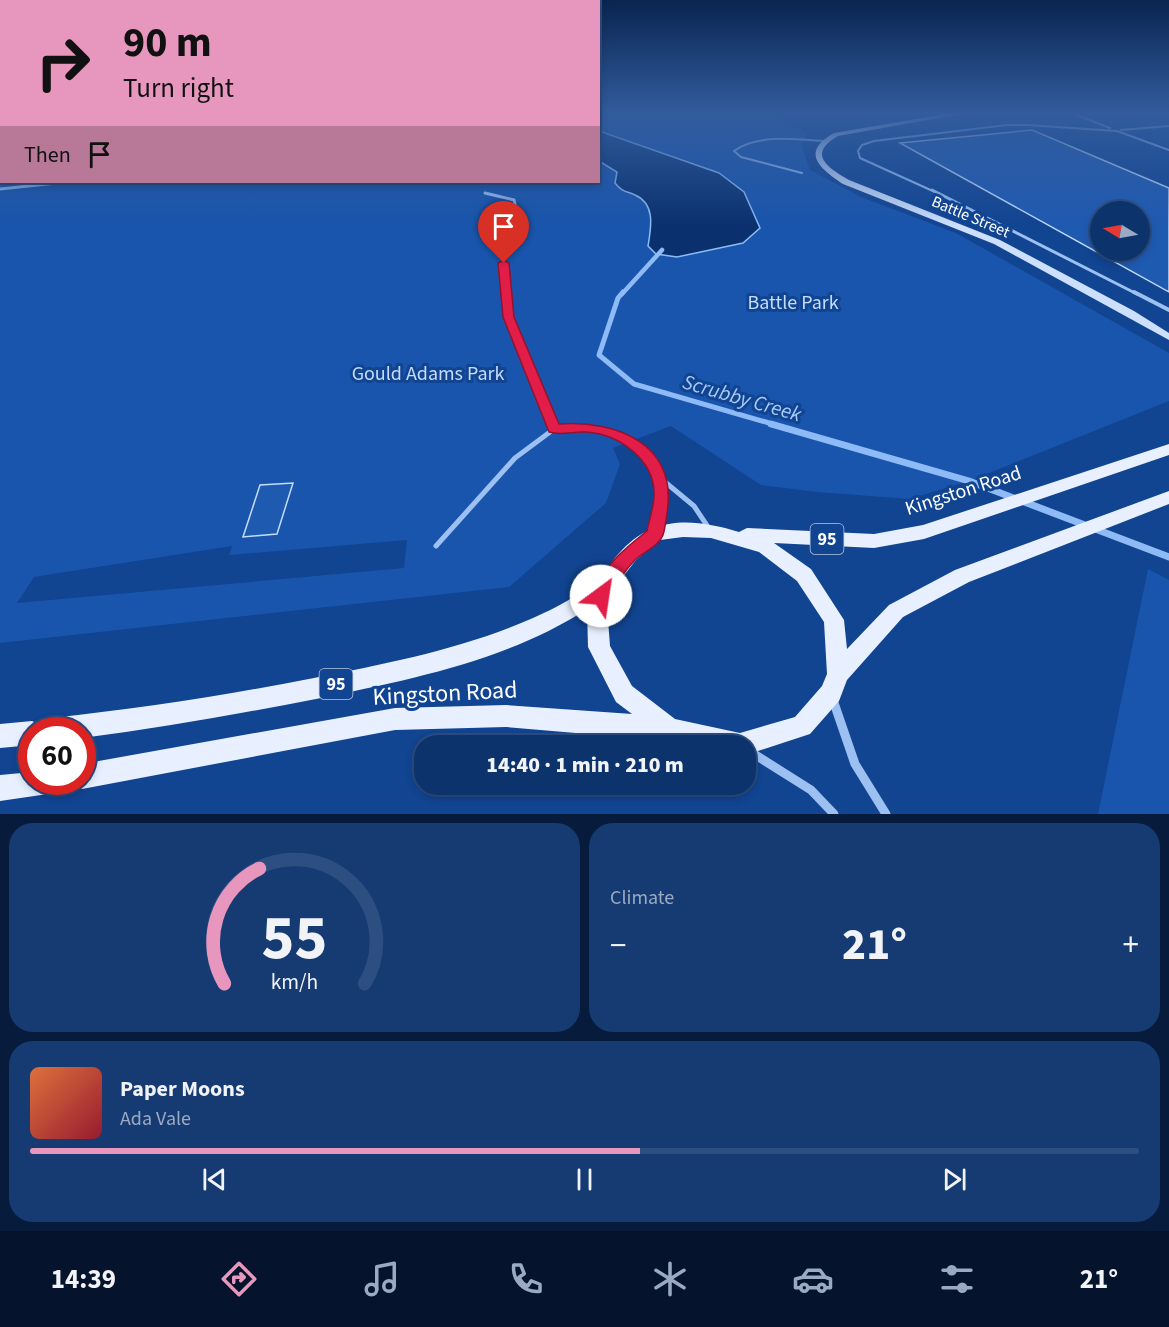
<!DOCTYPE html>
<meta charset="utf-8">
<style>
body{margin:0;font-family:"Source Sans 3",sans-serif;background:#163b72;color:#f1f3f6;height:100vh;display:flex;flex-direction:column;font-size:22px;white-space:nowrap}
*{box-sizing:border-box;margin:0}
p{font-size:20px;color:#9aaac2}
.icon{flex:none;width:33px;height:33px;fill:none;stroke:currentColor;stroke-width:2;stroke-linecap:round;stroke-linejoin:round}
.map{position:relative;height:814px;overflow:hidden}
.drawer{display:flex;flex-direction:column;gap:9px;padding:9px;background:#071c3c;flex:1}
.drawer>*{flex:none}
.guide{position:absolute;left:0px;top:0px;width:600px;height:183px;box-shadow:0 3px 9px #0003,0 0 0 2px #2d4e80;background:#e797bd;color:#111;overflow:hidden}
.needle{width:39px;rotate:280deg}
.buttons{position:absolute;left:1090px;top:201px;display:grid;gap:12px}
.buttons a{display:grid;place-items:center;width:60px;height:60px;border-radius:50%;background:#0d336d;box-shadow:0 3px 9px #0003,0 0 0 2px #2d4e80;font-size:30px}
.speed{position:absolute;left:18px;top:717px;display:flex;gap:12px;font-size:30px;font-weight:700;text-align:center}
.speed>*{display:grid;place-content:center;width:78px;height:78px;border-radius:50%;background:#0d336d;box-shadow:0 3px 9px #0003,0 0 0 2px #2d4e80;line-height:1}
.speed .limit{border:9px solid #d22;background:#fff;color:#111}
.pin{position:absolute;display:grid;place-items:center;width:51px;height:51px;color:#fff;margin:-62px -26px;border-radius:50% 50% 50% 0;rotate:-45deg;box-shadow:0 0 6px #0007}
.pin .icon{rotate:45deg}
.me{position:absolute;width:66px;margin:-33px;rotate:31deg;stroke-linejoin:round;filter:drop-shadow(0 0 4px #0008)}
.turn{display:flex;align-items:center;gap:21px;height:126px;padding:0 24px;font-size:27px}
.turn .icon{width:78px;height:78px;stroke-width:2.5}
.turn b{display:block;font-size:42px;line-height:51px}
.then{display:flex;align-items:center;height:57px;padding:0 24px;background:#0003;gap:12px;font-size:22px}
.big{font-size:45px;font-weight:800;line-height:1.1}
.drawer .widget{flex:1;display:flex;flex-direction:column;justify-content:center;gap:9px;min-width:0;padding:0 21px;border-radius:24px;background:#163b72}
.drawer .dial{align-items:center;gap:0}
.dial svg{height:156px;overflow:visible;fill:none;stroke:#2d4e80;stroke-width:7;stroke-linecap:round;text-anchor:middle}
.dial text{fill:#f1f3f6;stroke:none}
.song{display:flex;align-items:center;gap:18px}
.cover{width:72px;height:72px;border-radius:9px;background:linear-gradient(135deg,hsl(20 70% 55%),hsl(350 70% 35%))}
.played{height:6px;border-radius:3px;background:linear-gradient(90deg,#e797bd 55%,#2d4e80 55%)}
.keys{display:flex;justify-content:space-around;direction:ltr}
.heat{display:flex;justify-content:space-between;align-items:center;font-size:33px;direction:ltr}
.drawer .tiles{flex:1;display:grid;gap:9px;grid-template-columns:1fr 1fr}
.widget:last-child{grid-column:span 2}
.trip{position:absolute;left:414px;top:735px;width:342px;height:60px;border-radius:24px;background:#0d336d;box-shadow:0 3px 9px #0003,0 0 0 2px #2d4e80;font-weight:800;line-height:60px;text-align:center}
.tabs{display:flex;height:96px;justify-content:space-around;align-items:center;background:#05142c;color:#9aaac2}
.tabs .icon{width:42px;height:42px}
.tabs .current{color:#e797bd}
.tabs b{font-size:27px;color:#f1f3f6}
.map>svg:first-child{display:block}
</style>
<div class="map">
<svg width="1169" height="814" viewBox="0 0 1169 814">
<rect width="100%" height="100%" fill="#114491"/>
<!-- green -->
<path fill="#1955ac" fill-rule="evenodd" d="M0,112L2,182H598L599,112H765L807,133L802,147L810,170L861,197L956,233L1169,353V401L969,481L909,499L817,492L761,485L671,426L613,448L620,464L606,503L509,587L0,643ZM407,540L404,568L17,603L34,577L232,546L229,555Z
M1148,569L1169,580V814H1098Z"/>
<!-- water -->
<path fill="#0a316d" stroke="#8ebbf6" stroke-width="1.5" d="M599,131L719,173L744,192L760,228L743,243L677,257L656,254L648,246C651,228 656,204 635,195C626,191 622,192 615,183L617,172L599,161Z"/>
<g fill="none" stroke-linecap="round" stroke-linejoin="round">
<!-- stream-far3 -->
<path stroke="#8ebbf6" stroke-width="3" d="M0,189L66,182"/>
<!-- stream-far2 -->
<path stroke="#8ebbf6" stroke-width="4.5" d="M622,294L662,250"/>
<!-- stream-far1 -->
<path stroke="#8ebbf6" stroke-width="5" d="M623,292L618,298L599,355L634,384L776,425"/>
<!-- stream -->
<path stroke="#8ebbf6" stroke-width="7" d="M771,424L969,481L1169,557"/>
</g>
<!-- building -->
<path fill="#1f5ab1" stroke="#c4dcfd" stroke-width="1.5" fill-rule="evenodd" d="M1032,130L1169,188V292L900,143ZM1101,212H1140V250H1101Z
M293,483L277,534L243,537L260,485Z"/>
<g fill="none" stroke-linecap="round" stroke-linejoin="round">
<!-- lane-far3 -->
<path stroke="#9dc0f3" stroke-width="2" d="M1069,112L1110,128
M1121,130L1169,126
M802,173L741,157L734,151C757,134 796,139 823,141
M935,192L860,158L858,151L862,145L874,141L1007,125H1027L1117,131L1169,150"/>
<!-- lane-far2 -->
<path stroke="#9dc0f3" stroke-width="3" d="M932,190L1137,294
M485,193L514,200C521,221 509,231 504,250C501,264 503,280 505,294"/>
<!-- lane-far1 -->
<path stroke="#9dc0f3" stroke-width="4" d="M505,292L515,335L552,425
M1134,292L1169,310"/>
<!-- lane -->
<path stroke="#9dc0f3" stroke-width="5" d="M552,424L554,429
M655,532L662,495L659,478
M436,546L515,458L554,429L565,428L585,427L604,430L627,440L643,451L659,477L694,506L708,527"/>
<!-- street -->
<path stroke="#9dc0f3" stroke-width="9" d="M833,700L855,764L886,814
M746,749L811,790L834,814"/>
<!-- secondary -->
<path fill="#ccdffc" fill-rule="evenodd" d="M957,112H972L838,136C807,154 827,167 849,180L1000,240L1134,311L1169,333V340L994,244L843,184C819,168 800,152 834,133Z"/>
<!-- primary -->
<path fill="#e8f0ff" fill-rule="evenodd" d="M1169,444V455L924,539L874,548L774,543L811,569L844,620L847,649L889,605L955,570L1169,491V504L969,582L903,617L847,680L839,701L810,734L746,755V746H691L670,741L506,727L395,730L82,789L73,786L71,782H82V764L395,708L506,705L632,714L616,702L588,647L587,609C507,661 408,680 316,699C238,714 161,728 82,738V730H32V745L0,748V724L32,721L40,725L42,722L50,718C139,709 227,695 314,678C389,663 463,649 533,618C556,608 580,595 598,578C607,570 613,559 622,550C656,515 695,519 739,532L747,528L874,534L923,525ZM683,537L711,538L759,552L797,581L824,622L827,674L822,686L795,717L740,733L675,719L632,686L610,646L607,607L614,588L636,560L660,540Z
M32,772V782H60L57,791L48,794L0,801V775Z"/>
</g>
<!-- sky -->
<linearGradient id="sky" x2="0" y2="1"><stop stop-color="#092550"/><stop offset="0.5" stop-color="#325c9d"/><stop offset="1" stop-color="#325c9d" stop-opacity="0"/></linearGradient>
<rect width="1169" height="226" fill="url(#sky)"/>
<!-- route -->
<path fill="#e11d48" stroke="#92132f" stroke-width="1.5" d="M504,260L509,263L514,317L559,424C617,420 678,444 667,513C666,520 665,529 663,535C659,546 643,552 635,560C623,572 615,586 607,601L601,603L595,601L592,596C601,568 624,549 647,531C649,520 654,507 654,495C655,460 619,434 586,432C574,431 561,436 549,432L503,317L498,263Z"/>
<g text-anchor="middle" stroke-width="6" stroke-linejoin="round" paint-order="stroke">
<!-- far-street labels -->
<g font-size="16" fill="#fff" stroke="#114491">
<text transform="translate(971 216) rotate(23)" y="6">Battle Street</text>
</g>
<!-- shield labels -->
<g fill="#114491" stroke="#b8c7de" stroke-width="1.5">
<rect x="810.5" y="524" width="33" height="30" rx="4.5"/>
<rect x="319.5" y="669" width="33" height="30" rx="4.5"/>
</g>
<g font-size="18" font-weight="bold" fill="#fff">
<text x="827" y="545">95</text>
<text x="336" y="690">95</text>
</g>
<!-- park labels -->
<g font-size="20" fill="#c4dcfd" stroke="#114491">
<text x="793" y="309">Battle Park</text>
<text x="428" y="380">Gould Adams Park</text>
</g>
<!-- street labels -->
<g font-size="20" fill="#fff" stroke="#114491">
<text transform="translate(963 490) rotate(-18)" y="7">Kingston Road</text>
</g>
<!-- water labels -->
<g font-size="21" font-style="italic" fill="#a9cbfa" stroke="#114491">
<text transform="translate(742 398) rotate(16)" y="7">Scrubby Creek</text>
</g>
<!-- near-street labels -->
<g font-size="24" fill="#fff" stroke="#114491">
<text transform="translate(445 693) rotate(-3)" y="8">Kingston Road</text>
</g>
</g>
</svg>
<div class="buttons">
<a><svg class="needle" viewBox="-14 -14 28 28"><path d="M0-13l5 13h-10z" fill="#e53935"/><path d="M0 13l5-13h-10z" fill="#9aaac2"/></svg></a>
</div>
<div class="speed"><div class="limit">60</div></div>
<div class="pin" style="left:504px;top:263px;background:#d93025"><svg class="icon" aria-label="arrive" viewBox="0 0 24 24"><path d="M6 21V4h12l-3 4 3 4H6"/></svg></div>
<svg class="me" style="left:601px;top:596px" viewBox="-20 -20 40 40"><circle r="19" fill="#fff"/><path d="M0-13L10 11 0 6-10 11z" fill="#e11d48"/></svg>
<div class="trip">14:40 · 1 min · 210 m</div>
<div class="guide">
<div class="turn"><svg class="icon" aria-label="right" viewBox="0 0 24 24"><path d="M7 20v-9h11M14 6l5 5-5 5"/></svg><div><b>90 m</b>Turn right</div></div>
<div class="then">Then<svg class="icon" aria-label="arrive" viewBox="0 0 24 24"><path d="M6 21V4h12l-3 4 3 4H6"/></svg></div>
</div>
</div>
<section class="drawer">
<div class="tiles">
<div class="widget dial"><svg viewBox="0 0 100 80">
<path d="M14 69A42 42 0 1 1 86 69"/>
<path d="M14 69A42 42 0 0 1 32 10" stroke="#e797bd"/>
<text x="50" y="56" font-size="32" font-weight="700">55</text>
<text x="50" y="72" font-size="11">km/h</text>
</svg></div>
<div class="widget"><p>Climate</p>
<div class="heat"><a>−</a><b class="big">21°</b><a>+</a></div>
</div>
<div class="widget">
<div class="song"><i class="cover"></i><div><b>Paper Moons</b><p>Ada Vale</p></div></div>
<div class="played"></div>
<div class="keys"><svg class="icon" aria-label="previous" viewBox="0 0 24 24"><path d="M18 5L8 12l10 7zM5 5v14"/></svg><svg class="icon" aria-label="pause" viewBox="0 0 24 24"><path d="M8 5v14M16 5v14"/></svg><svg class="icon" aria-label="next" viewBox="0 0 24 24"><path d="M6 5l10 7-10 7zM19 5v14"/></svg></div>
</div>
</div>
</section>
<nav class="tabs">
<b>14:39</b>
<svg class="icon current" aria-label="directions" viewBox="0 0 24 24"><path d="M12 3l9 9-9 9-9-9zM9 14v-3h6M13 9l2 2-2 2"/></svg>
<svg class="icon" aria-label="music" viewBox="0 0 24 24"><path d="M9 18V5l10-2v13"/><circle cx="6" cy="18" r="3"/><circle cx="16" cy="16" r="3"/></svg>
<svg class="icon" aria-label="phone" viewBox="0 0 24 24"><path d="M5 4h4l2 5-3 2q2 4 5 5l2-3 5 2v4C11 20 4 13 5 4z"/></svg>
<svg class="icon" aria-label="climate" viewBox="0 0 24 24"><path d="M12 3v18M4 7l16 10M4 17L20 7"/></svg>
<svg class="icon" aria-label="car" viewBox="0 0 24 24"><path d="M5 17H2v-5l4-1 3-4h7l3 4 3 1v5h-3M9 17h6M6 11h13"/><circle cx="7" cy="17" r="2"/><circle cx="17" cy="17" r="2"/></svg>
<svg class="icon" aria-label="filters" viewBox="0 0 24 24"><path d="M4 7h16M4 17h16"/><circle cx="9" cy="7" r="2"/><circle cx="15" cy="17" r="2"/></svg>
<b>21°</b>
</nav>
